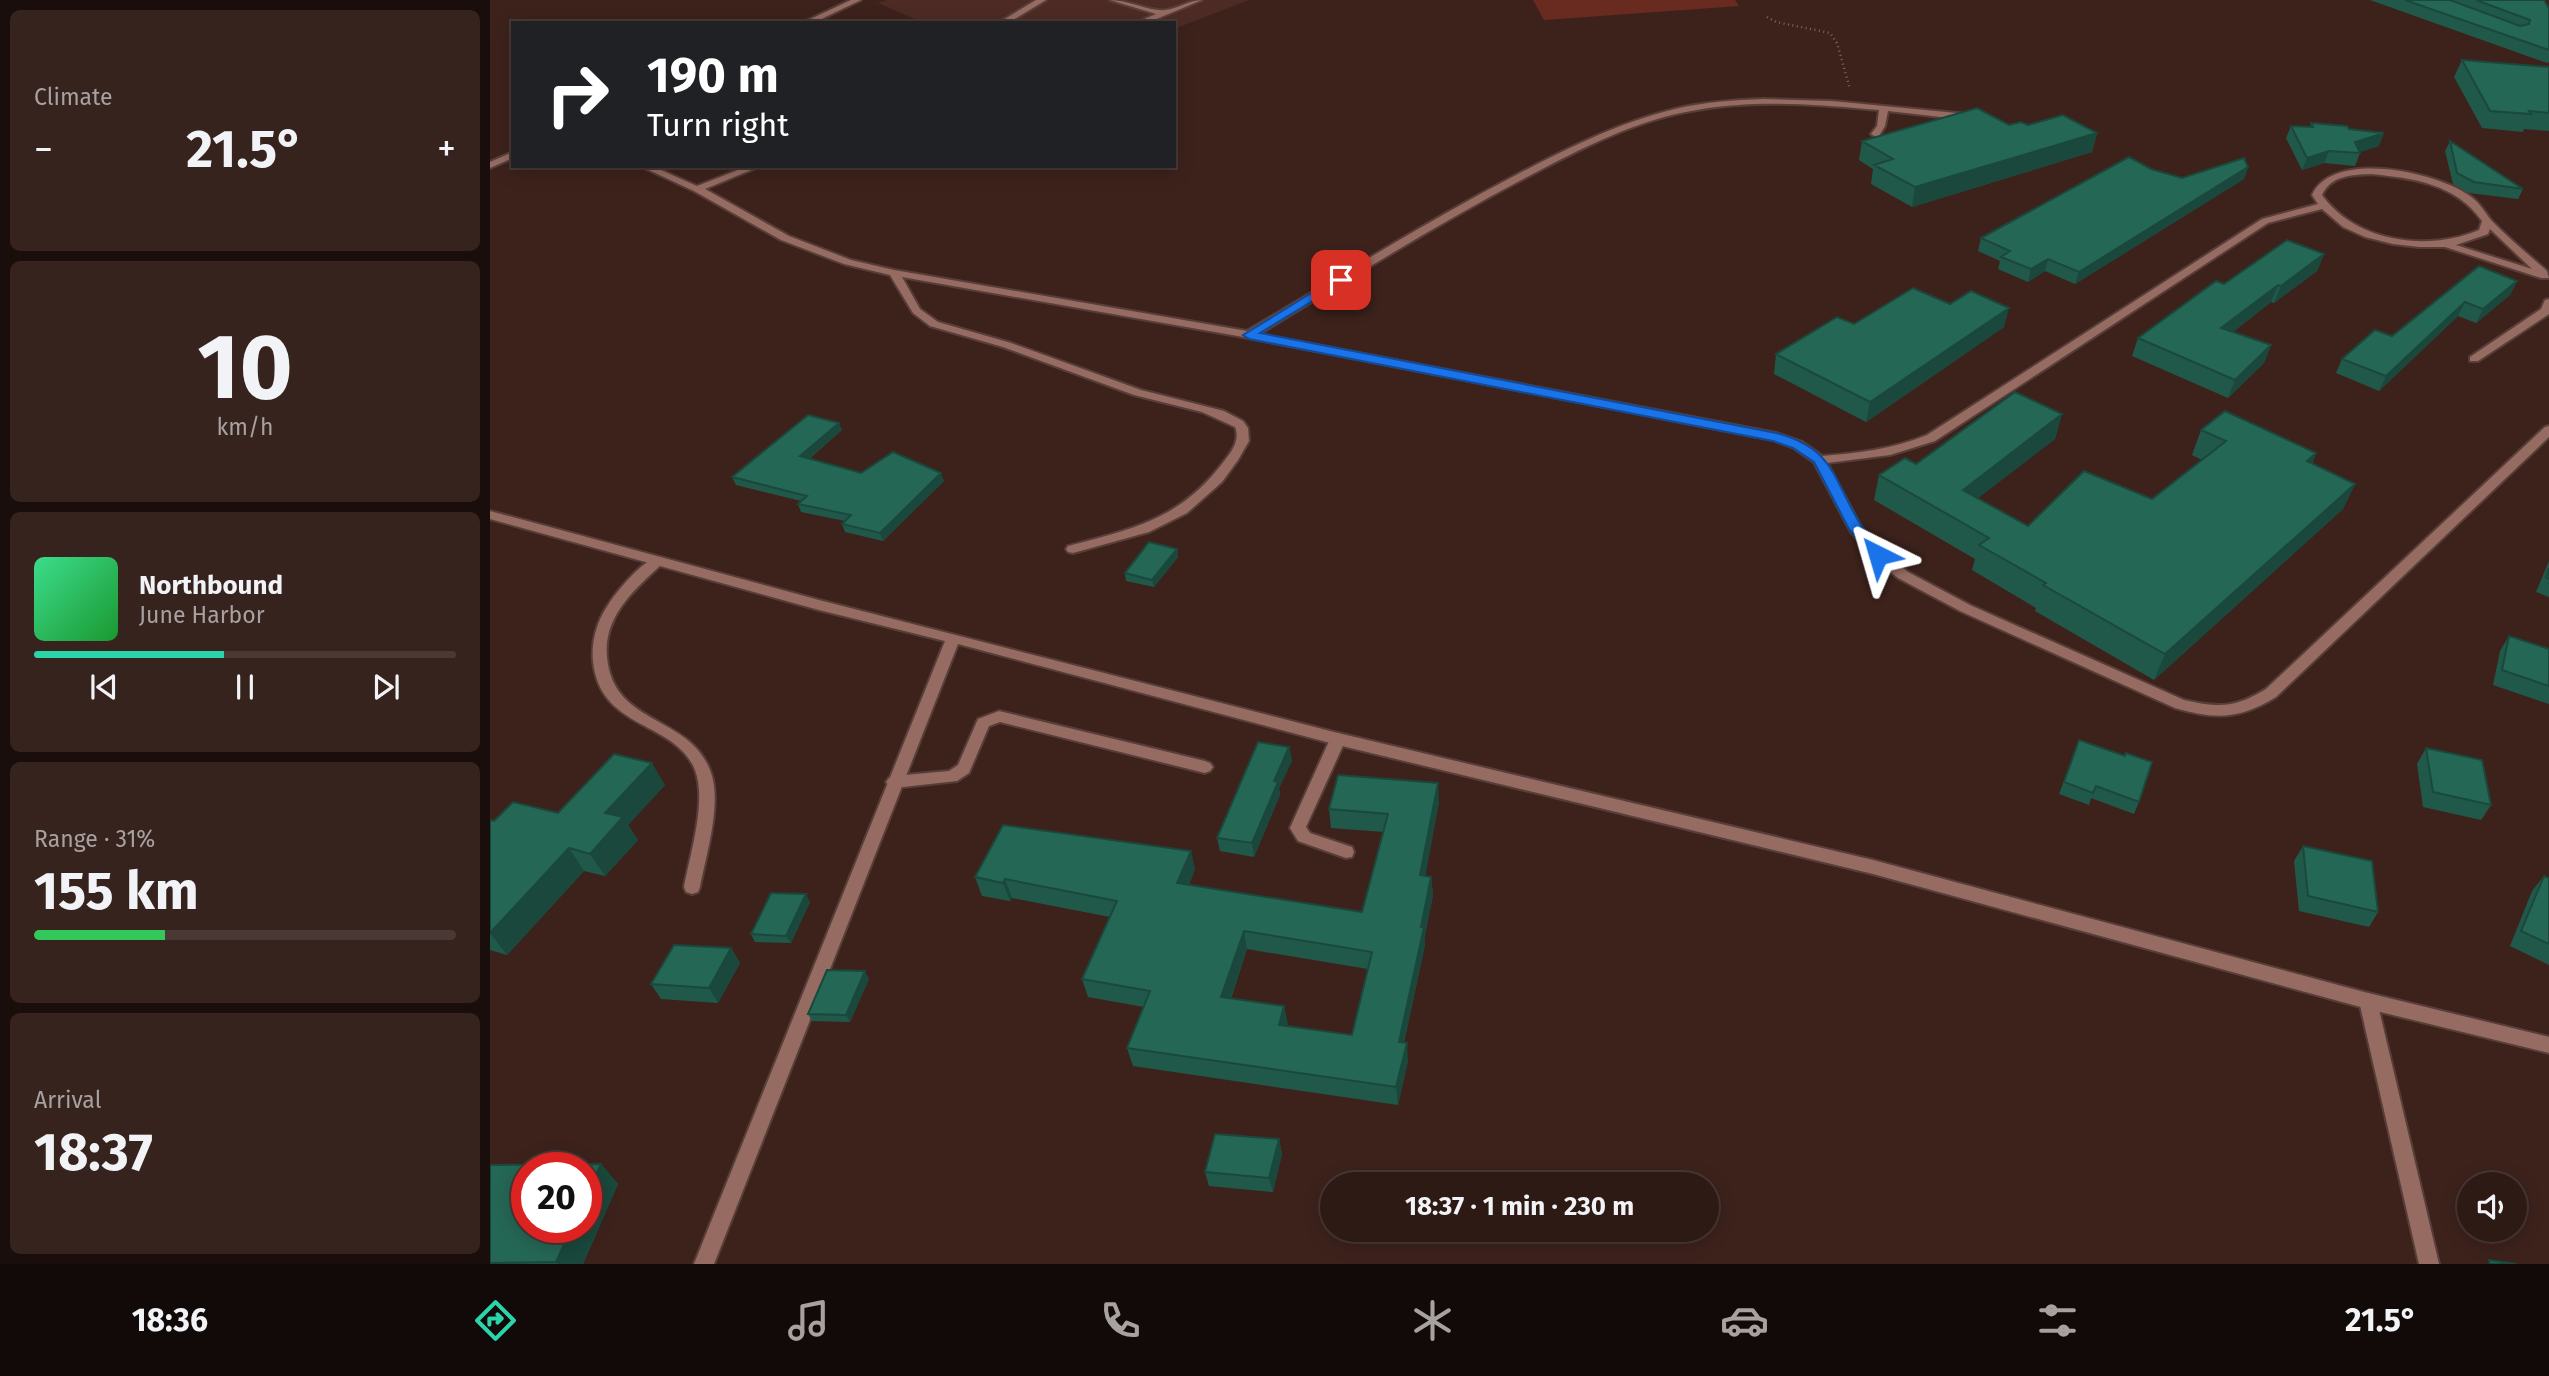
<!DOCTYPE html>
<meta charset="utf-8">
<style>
body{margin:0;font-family:"Fira Sans",sans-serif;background:#36231e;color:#f1f3f6;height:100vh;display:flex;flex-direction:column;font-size:26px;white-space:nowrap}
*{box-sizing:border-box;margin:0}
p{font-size:23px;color:#a7a1a0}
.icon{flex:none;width:38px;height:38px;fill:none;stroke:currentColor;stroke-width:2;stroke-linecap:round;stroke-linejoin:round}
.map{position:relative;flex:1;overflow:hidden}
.drawer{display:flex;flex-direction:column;gap:10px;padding:10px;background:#190e0c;width:490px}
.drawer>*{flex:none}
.guide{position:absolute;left:21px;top:21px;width:665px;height:147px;border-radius:0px;box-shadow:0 4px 18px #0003,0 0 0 2px #493834;background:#202124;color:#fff;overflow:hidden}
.tools{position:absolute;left:1967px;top:1172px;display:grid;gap:14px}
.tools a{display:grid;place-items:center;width:70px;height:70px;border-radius:50%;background:#2e1a15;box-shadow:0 4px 18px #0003,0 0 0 2px #493834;font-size:35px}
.speed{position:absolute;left:21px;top:1152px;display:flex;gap:14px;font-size:35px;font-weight:700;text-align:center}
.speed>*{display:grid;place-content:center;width:91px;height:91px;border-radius:50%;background:#2e1a15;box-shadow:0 4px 18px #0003,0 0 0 2px #493834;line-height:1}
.speed .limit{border:10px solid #d22;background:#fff;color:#111}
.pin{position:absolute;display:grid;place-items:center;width:60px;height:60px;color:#fff;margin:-30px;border-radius:14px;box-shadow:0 4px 10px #0006}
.me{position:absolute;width:77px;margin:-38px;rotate:320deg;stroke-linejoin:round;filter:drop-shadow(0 0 5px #0008)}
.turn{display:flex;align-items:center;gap:24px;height:147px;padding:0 21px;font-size:32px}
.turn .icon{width:91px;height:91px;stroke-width:2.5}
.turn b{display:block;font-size:49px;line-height:60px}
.big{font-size:52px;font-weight:700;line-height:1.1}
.drawer .card{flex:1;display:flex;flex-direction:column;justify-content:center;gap:10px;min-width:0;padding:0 24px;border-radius:10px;background:#36231e}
.drawer .dial{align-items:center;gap:0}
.dial b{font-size:91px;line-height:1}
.song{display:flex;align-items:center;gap:21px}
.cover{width:84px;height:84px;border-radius:10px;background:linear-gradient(135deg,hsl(150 70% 55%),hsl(130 70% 35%))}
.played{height:7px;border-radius:4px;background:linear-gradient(90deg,#2bd5ac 45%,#493834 45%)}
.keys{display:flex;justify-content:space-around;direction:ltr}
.heat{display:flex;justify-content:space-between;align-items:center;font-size:38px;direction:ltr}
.charge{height:10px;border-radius:5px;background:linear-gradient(90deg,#34c759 31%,#493834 0)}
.trip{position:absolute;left:830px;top:1172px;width:399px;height:70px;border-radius:35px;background:#2e1a15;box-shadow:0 4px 18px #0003,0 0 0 2px #493834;font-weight:700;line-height:70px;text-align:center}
.tabs{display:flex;height:112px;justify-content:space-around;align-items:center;background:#120a08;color:#a7a1a0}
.tabs .icon{width:49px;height:49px}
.tabs .on{color:#2bd5ac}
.tabs b{font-size:32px;color:#f1f3f6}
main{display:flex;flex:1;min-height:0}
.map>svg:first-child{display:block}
</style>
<main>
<section class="drawer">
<div class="card"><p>Climate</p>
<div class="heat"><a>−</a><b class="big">21.5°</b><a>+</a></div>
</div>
<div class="card dial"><b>10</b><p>km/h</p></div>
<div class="card">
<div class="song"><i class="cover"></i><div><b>Northbound</b><p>June Harbor</p></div></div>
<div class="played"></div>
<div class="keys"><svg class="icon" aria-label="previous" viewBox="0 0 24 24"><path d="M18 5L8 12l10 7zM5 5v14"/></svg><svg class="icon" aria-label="pause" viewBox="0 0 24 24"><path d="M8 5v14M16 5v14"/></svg><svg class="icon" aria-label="next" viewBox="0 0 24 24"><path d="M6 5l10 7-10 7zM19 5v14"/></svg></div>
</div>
<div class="card"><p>Range · 31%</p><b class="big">155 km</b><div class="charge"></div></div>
<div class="card"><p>Arrival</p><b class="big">18:37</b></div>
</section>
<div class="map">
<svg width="2059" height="1264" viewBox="0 0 2059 1264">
<rect width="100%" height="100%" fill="#3d221c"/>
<!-- built -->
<path fill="#4d2b24" d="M396,0H759L684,29V23H434L388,3Z"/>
<!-- green -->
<path fill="#692b1f" d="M1043,0H1245L1249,6L1054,20Z"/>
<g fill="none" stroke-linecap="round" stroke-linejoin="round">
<!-- lane casing -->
<g stroke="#583e38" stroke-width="4">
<path id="lane" d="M546,0H556L518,23H508Z
M620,0C637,0 662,12 675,10C688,9 698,0 712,0L657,23H645L666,14Z
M1274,99L1342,101L1477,114L1481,117L1477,120L1398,111L1395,126L1389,136L1386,137L1381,134L1387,126L1389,110L1376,109C1320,104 1263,100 1207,110C1148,119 1092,148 1039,176C947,224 858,280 769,334L1286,433L1312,442L1332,456C1368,453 1403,449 1437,435L1772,219L1828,204L1822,195C1843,149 1947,172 1980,196C1989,202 1994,211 2001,220C2018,238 2038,254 2057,271L2059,278H2051L1955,247H1929L1903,244L1875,237L1853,227L1832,209L1778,223L1445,441L1400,455L1337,463L1371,527L1393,552L1418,572L1480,605L1694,700C1729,708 1745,708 1776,689L2055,427L2059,426V437L1786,697C1750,719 1726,720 1685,708L1470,611L1408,578L1383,558L1361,532L1324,462L1304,448L1283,440L759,338L412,277L430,309L448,322L521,343L651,390L734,411L753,421L758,428L759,441L748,460L732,482L697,513L659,532L583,553L578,552L576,549L578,546C646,528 691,519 735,460C743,450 750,439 745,427L712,412L644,395L513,347L440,326L423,313L400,275L354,264L291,240L204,191L150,166H162L207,186L258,166H271L215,189L299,236L361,260L404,270L757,331C847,278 935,222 1028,174C1078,148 1130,122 1185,109C1214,102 1244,100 1274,99ZM1881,174C1923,178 1966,184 1992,221L1989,230C1938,252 1865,242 1832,195C1841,175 1862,175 1881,174ZM2000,229L2042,269L1966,245L1998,234Z
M2059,299V314L1988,361H1980V357L2051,309L2055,300Z
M167,557L172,558L174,561L172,564C145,589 113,616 117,657C123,726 198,714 220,770C233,801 216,855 210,887L208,892L202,894L196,892L194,887C200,855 217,801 205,770C185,720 110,731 103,661C101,642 107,621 118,605C127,591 151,562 167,557Z
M509,711L715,761L720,763L723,767L720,771L715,773L510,722L499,726L479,773L467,781L404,788L399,786L396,782L399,778L404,776L459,771L468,765L488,719Z
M848,733L853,735L856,739L816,827L820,833L862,847L864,852L862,857L856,858L808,841L800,828L840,739L843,735Z
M1878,993L1884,996L1887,1001L1949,1264H1929L1869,1001L1872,996Z"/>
</g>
<!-- street casing -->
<g stroke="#583e38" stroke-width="4">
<path id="street" d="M361,0H371L323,23H312Z
M23,152V158L0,168V162Z
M0,511L329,600L848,733L1383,860L1878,993L2059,1037V1053L1878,1009L1383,874L848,745L468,644L224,1264H204L455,641L329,610L0,519Z"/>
</g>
<!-- path -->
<path stroke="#7c645e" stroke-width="2.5" stroke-dasharray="1 3.5" stroke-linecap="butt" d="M1277,17L1286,22L1340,33L1347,43L1360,89"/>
<!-- lane -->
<use href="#lane" fill="#956b62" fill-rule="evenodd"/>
<!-- street -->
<use href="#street" fill="#956b62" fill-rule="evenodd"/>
</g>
<!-- wall -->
<path fill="#205949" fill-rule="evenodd" d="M1880,0H2054L2059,8V62L2057,63Z
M1972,60L2059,68V131L2034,129L2033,132L1992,128L1964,77Z
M1821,123L1859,129L1889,146L1869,152L1870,153L1865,166L1834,163L1812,170L1796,138L1801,126L1820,127Z
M1519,125H1538L1607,133L1602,152L1422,207L1381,184L1383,169L1369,160L1372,141Z
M1960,141L2033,189L2028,199L1979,193L1963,184L1955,151Z
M1758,167L1754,179L1585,284L1555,271L1538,282L1508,269L1510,261L1488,251L1491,238L1661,169L1692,178Z
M1834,254L1827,271L1784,303L1781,302L1743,332L1781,345L1774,363L1738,398L1642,356L1648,338L1734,284Z
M1989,266L2027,281L2020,295L1986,323L1968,316L1889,391L1846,373L1852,359L1902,336Z
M1460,304L1514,327L1376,422L1284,374L1286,354L1364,324Z
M1572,414L1565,439L1488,498L1538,526L1662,499L1712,460L1702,455L1711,430L1826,453L1822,464L1865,484L1853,509L1664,680L1545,611L1546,608L1482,570L1485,559L1384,500L1389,475L1426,464Z
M352,430L319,459L371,473L454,481L393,541L355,532L352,524L355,521L311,512L308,504L311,501L246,485L242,477Z
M687,549L688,557L664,587L636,581L635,573Z
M2059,561V597L2046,592Z
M2019,636L2059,649V704L2003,685L2010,651Z
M1589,740L1649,802L1644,814L1601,798L1599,805L1569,794Z
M799,747L802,761L789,788L790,795L764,857L730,851L727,838Z
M1936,748L2001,805L1991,820L1933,807L1927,764Z
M175,785L138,825L148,840L115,876L94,871L17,955L0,950V820L4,821L68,813Z
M949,802L935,876L941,877L943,895L935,935V945L914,1043L918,1061L908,1105L643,1066L637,1048L654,1007L598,997L592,979L620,917L522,898L520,901L492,896L485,877L705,869L699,885L872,912L894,832L841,828L839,809ZM757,949L878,969L862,1035L797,1026L794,1006L741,999Z
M1813,846L1888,912L1879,927L1809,911L1804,861Z
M2054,876L2059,878V965L2020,946L2042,891Z
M320,902L301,943L265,942L261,934Z
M241,948L250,963L228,1003L171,999L161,984Z
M379,979L360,1022L322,1021L318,1014Z
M789,1139L792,1154L783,1192L719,1186L715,1172Z
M111,1164L128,1184L93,1264H0V1165Z"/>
<!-- shaded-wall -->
<path fill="#1a483c" d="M1607,133L1602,152L1422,207L1425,187Z
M1894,133L1889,146L1866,153L1865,142Z
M1839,151L1834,163L1812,170L1817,158Z
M1758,167L1754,179L1585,284L1589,272Z
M1834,254L1827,271L1784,303L1791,286Z
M1558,259L1555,271L1538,282L1541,269Z
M2027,281L2020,295L1986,323L1993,309Z
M1788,285L1781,302L1725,346L1731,328Z
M1975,302L1968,316L1889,391L1896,376Z
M1519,308L1514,327L1376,422L1380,402Z
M1781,345L1774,363L1738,398L1745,380Z
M1572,414L1565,439L1466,515L1473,490Z
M349,423L352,430L313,463L310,456Z
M1826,453L1815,478L1817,461Z
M451,473L454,481L393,541L390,533Z
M1865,484L1853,509L1664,680L1675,654Z
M687,549L688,557L664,587L662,580Z
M799,747L802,761L789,788L790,795L764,857L762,843L784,781Z
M162,763L175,785L138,825L148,840L115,876L100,854L115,813Z
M948,783L949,802L932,894L930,875Z
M79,848L94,871L17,955L0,933Z
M701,851L705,869L692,901L687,883Z
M941,877L943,895L935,935V945L910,1060L909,1042Z
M515,879L522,898L520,901L513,883Z
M316,894L320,902L301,943L296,936Z
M754,931L757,949L735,1015L731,997Z
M241,948L250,963L228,1003L219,988Z
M375,971L379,979L360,1022L356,1015Z
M794,1006L798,1024L792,1043L789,1025Z
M917,1043L918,1061L908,1105L906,1087Z
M789,1139L792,1154L783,1192L779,1178Z
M111,1164L128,1184L93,1264H68L66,1262L82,1227H96V1195Z"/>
<!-- building -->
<path fill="#256755" stroke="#1a483c" stroke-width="2" fill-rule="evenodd" d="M1915,0H1960L2030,26L2039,24L2040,20L1986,0H2054L2059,8V50Z
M1972,60L2059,67V113L2039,111L2041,114L2000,111Z
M1487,108L1519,125L1531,122L1538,125L1573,115L1607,133L1425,187L1384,165L1403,159L1372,141Z
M1821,123L1857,126L1859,129L1894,133L1865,142L1870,153L1839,151L1817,158L1801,126L1823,127Z
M1960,141L2033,189L1984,182L1967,173Z
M1639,157L1661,169L1692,178L1754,158L1758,167L1589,272L1558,259L1541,269L1511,257L1520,251L1491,238Z
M1797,240L1834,254L1791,286L1788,285L1731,328L1781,345L1745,380L1648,338L1726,281L1734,284Z
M1989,266L2027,281L1993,309L1975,302L1896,376L1852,359L1885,330L1902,336Z
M1423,288L1460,304L1481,291L1519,308L1380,402L1286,354L1347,317L1364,324Z
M1525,392L1572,414L1473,490L1538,526L1594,471L1662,499L1736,441L1711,430L1735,411L1826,453L1817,461L1865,484L1675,654L1553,585L1556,583L1489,545L1499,538L1389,475L1415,458L1426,464Z
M318,415L349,423L310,456L371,473L403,452L451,473L390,533L352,524L361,515L308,504L317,496L242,477Z
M659,542L687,549L662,580L635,573Z
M2059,568V579L2056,577Z
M2019,636L2059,649V686L2012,670Z
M1589,740L1635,756L1636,753L1662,762L1649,802L1606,786L1603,793L1574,782Z
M768,742L799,747L784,781L788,782L762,843L727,838Z
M1936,748L1992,760L2001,805L1943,792Z
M124,754L162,763L115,813L133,817L100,854L79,848L0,933V820L4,821L23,802L68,813Z
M848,775L948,783L930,875L941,877L931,927H934L909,1042L917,1043L906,1087L637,1048L660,991L592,979L627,901L515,879L513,883L485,877L513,825L701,851L687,883L872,912L898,814L839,809ZM754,931L882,952L862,1035L789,1025L794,1006L731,997Z
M1813,846L1882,861L1888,912L1818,896Z
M2054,876L2059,878V944L2031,931Z
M281,893L316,894L296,936L261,934Z
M184,945L241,948L219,988L161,984Z
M337,970L375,971L356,1015L318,1014Z
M725,1134L789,1139L779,1178L715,1172Z
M111,1164L96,1195V1167H37V1227H82L66,1262L0,1263V1165Z
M1999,1260L2026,1264H2000Z"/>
<!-- route -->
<path fill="#1a73e8" stroke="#114b97" stroke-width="2" d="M846,278L857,280L770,333L1286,433C1346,449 1342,479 1371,525C1378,536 1388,545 1396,555L1388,560L1383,559L1359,529L1324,462L1303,448L1283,441L759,339L753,335Z"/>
</svg>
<div class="tools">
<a><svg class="icon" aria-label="sound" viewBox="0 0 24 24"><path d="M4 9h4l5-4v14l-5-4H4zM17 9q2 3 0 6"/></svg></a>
</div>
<div class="speed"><div class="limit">20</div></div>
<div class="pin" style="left:851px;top:280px;background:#d93025"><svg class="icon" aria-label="arrive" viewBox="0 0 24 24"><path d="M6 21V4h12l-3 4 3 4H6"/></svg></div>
<svg class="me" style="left:1388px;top:555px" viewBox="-20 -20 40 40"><path d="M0-17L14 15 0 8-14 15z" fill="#1a73e8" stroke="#fff" stroke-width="4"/></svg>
<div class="trip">18:37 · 1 min · 230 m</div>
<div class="guide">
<div class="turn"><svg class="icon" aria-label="right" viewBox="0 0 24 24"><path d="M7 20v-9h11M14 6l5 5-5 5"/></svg><div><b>190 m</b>Turn right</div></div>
</div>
</div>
</main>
<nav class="tabs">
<b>18:36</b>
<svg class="icon on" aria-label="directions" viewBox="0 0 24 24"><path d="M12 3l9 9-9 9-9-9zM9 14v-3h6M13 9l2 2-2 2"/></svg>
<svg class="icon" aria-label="music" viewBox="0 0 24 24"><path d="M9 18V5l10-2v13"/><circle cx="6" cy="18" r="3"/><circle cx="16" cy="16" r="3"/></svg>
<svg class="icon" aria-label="phone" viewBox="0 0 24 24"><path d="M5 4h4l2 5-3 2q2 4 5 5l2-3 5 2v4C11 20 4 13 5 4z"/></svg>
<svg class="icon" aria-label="climate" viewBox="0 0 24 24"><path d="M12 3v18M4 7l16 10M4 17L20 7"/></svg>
<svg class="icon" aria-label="car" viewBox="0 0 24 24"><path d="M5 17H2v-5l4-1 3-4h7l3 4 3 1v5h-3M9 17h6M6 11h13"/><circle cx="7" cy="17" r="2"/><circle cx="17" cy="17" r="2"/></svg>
<svg class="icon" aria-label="filters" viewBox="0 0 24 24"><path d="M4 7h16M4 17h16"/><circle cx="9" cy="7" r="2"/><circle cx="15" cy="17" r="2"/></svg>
<b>21.5°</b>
</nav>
